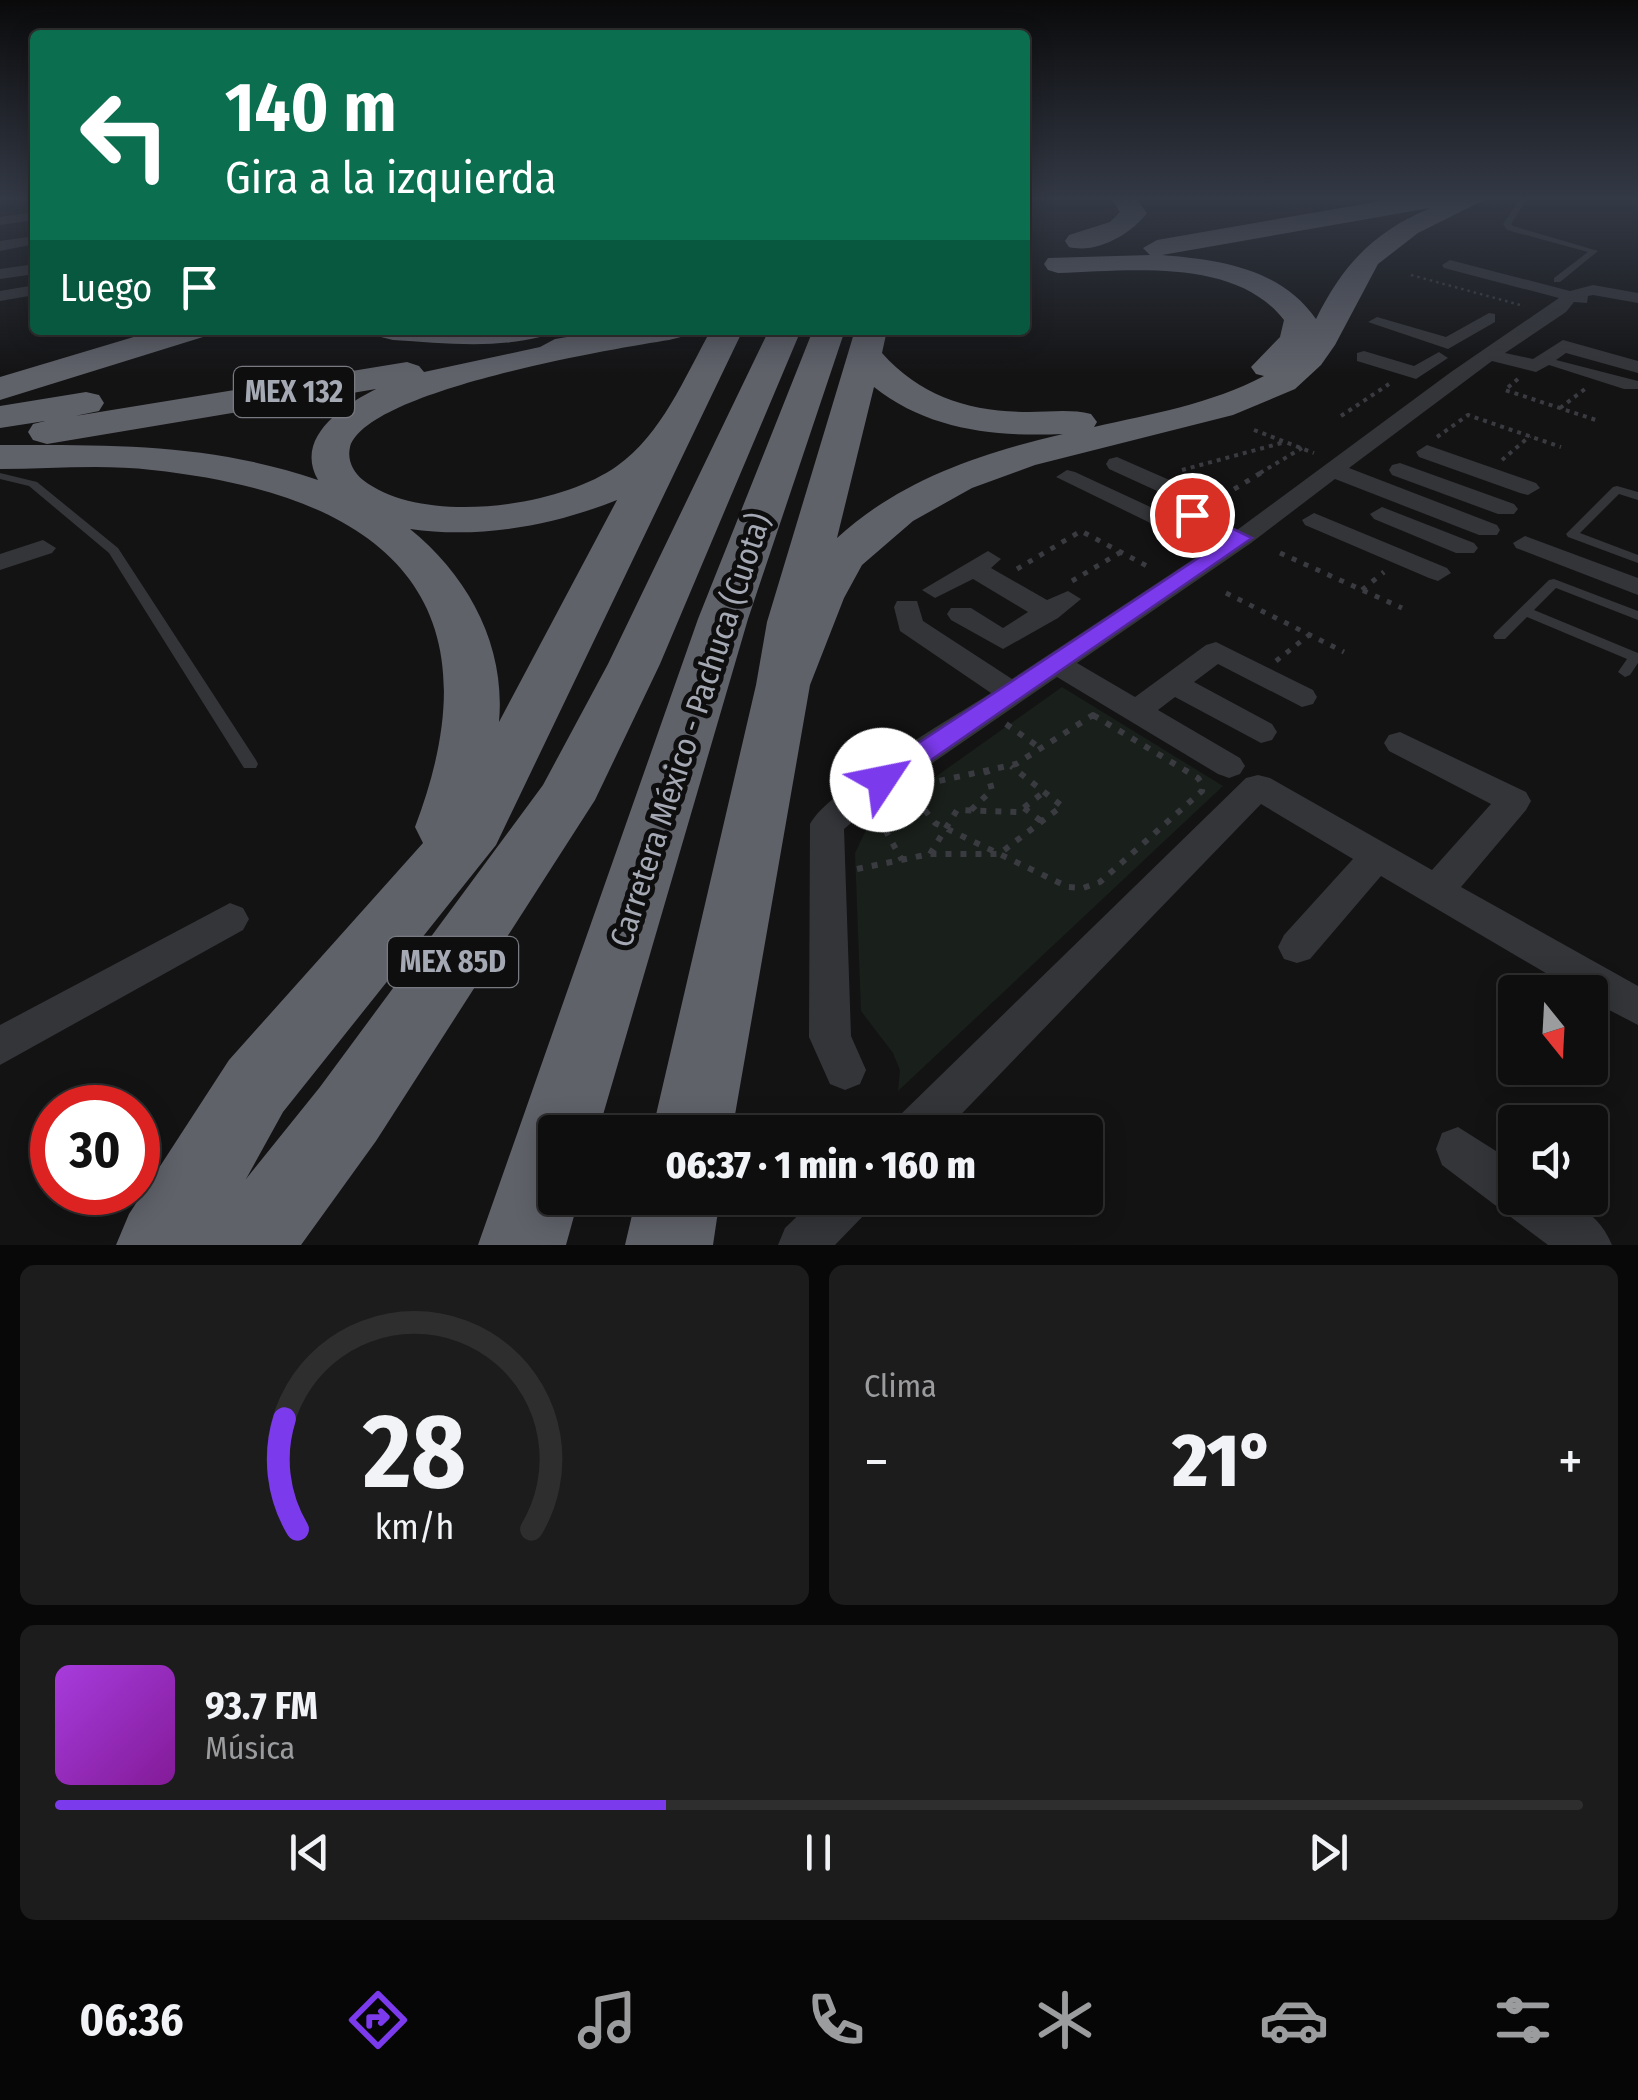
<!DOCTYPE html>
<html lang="es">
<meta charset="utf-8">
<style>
body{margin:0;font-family:"Fira Sans Condensed",sans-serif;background:#1c1c1d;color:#f1f3f6;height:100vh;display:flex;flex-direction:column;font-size:38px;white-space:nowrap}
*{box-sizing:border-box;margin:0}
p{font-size:32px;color:#9b9c9e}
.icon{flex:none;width:55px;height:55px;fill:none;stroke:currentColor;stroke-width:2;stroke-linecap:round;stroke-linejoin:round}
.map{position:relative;height:1245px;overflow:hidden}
.drawer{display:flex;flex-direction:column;gap:20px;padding:20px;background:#080808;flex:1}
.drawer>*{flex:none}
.guide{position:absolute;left:30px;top:30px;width:1000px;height:305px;border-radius:10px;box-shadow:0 5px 25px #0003,0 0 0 2px #2e2e2f;background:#0b6e4f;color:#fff;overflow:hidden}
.needle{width:65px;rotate:162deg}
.controls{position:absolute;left:1498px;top:975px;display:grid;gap:20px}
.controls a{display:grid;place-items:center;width:110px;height:110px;border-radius:10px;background:#0e0e0f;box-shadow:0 5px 25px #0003,0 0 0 2px #2e2e2f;font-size:50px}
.speed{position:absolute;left:30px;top:1085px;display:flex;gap:20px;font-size:50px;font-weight:700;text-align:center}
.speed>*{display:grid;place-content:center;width:130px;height:130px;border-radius:50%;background:#0e0e0f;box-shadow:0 5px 25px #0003,0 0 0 2px #2e2e2f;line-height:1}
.speed .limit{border:15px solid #d22;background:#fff;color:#111}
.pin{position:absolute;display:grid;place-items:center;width:85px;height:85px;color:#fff;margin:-42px;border:5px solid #fff;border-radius:50%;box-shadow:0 2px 10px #0007}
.me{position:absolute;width:110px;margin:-55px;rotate:56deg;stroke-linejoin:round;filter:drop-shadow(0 0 8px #0008)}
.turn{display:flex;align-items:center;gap:35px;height:210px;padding:0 30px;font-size:45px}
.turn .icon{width:130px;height:130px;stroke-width:2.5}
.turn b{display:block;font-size:70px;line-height:85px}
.then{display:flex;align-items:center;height:95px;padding:0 30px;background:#0003;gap:20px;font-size:38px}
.big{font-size:75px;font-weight:800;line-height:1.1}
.drawer .card{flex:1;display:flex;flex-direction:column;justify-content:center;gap:15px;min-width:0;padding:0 35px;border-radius:15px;background:#1c1c1d}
.drawer .dial{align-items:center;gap:0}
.dial svg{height:260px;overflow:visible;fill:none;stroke:#2e2e2f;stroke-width:7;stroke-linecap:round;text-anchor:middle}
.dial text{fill:#f1f3f6;stroke:none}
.song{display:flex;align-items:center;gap:30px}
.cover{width:120px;height:120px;border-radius:15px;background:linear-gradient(135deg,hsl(280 70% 55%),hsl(290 70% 35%))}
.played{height:10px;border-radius:5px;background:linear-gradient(90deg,#7c3aed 40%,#2e2e2f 40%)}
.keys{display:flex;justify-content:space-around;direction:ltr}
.heat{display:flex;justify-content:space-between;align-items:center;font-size:55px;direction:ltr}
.drawer .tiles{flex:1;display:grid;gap:20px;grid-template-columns:1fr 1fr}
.card:last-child{grid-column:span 2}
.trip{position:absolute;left:538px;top:1115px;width:565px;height:100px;border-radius:10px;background:#0e0e0f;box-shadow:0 5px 25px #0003,0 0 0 2px #2e2e2f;font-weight:800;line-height:100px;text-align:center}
.tab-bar{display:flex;height:160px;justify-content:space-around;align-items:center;background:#060606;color:#9b9c9e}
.tab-bar .icon{width:70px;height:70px}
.tab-bar .on{color:#7c3aed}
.tab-bar b{font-size:45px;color:#f1f3f6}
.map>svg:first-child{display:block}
</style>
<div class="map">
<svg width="1638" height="1245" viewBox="0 0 1638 1245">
<rect width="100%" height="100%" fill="#131314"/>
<!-- green -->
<path fill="#191f1a" d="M1062,687L1223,786L898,1091L900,1070L893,1053L861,1011L855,853L869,824Z"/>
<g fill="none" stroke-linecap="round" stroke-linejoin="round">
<!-- path-far3 -->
<path stroke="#3a3b40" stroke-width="2.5" stroke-dasharray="2.5 4" stroke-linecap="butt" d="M1411,275L1524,306"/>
<!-- path-far2 -->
<path stroke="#3a3b40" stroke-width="4" stroke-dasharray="4 5" stroke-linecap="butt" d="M1518,379L1505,390L1599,421
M1560,408L1585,389
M1341,416L1389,384
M1254,430L1314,453
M1437,437L1468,415L1561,447
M1502,460L1530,436
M1182,470L1285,442
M1260,473L1302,448"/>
<!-- path-far1 -->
<path stroke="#3a3b40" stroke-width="5" stroke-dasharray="5 8" stroke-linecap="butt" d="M1223,496L1264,471
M1280,553L1402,608
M1017,569L1081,531L1147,566
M1072,581L1121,552
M1362,590L1384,572
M1226,593L1344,652
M1276,661L1309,635"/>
<!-- path -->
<path stroke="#3a3b40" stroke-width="6" stroke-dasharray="6 9" stroke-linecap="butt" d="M1093,715L1198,778L1203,785L1202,791L1100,882L1083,888L1068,887L935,823L924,809L922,792L939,781L1016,764Z
M1006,724L1040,748
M1024,808L1041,821
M971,810L992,790L987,772
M878,817L902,860
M930,854L957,810L1018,812L1044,792
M857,869L930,854H999L1062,806L1011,766"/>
<!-- lane -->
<path fill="#343539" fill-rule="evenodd" d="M1519,200H1526L1511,224L1513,226L1598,251L1560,282H1554V278L1588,252L1507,230L1503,224Z
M0,473L37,482L118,548L256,760L258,764L256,768H244L109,553L29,486L0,479Z
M1617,486L1638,492V500L1619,494L1580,533L1638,555V563L1568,537L1566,534L1613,487Z
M1554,579L1638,611V620L1556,588L1534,610L1638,653V663L1630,675L1625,677L1618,672L1627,659L1527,617L1505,639H1495L1493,636L1495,633L1549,580Z"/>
<!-- street -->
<path fill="#343539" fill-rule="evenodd" d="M35,212V220L0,225V217Z
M35,236V244L0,251V241Z
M1450,260L1570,291L1593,285L1638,293V303L1593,295L1588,296L1587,303L1574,302L1566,312L1505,353L1533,359L1563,340L1638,361V373L1566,353L1556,360L1638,381V389H1624L1549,365L1536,372L1492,361L1349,468L1497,525L1500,530L1497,535H1479L1335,479L1251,543L1077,663L1135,697L1206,645L1216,642L1313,690L1317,697L1313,704L1302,707L1218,664L1194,682L1272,724L1277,732L1272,740L1261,743L1175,697L1158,710L1240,758L1245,766L1240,774L1229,778L1218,774L1057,677L876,802L844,829L851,1036L866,1070L860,1084L845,1090L830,1084L809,1037L810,824C829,789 952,718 991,693L900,631L894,607L897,601H917L923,621L1012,679L1233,533L1451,372L1559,298L1444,268L1442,265Z
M35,264V274L0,279V269Z
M35,285V295L0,301V291Z
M1489,313L1495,314V322L1448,349L1368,322L1377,317L1446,337Z
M1364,351L1414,366L1439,352L1448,358L1416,379L1357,361V353Z
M1427,445L1536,483L1540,488L1528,495L1520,493L1419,457L1416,452Z
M1117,457L1215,500L1219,505L1173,534L1056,477L1067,470L1075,472L1172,517L1190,506L1109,469L1106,464L1109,459Z
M1400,463L1514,504L1518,509L1514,514H1498L1392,475L1389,470L1392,465Z
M1382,507L1474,543L1478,548L1474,553H1456L1374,519L1370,514Z
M1314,513L1447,568L1451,573L1438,581L1429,578L1305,525L1302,520Z
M1525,536L1638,578V595L1516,548L1513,543Z
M43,540L56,548L52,553L0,570V554Z
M988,551L1001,559L991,568L1047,600L1068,591L1081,599L1058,618L1003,649L951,620L947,614L951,608H971L1003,628L1028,612L973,579L935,598L922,590Z
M1400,732L1526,792L1531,801L1526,810L1461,887L1638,986V1025L1590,1000V992H1578L1381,876L1310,959L1297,963L1284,959L1278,947L1284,935L1353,859L1261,804L944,1132H892L898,1117L1246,778L1258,775L1270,778L1432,870L1491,804L1389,751L1384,743L1389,735Z
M230,903L243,908L249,919L243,930L0,1065V1025Z
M1458,1127L1515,1163V1198C1557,1198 1594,1201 1612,1245H1548L1442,1165L1436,1149L1442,1133Z
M816,1198H872L865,1214L835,1245H778L785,1228Z"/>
<!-- highway -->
<path fill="#60626a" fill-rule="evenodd" d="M1112,200H1137L1147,213C1131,234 1097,254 1069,247L1065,241L1069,235L1110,222L1120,212Z
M1387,200H1484L1418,233L1378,264L1335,345L1321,365L1295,389L1233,415L1035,465L972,488L913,521L862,565L844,598L810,685L732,1132H652L756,685L767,622L855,330H887L882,353C921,397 971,412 1029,412C1050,412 1071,409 1091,414L1097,422L1094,427C1151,414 1211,404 1264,376L1256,374L1251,367L1280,337L1284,320C1235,257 1129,271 1058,273L1048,270L1044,264L1048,258L1150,255L1143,248L1157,240ZM1430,208C1374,232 1343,264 1316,319C1280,268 1220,260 1162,255ZM874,387C928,430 995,437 1063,434C981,453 900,480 837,538Z
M157,330H207L203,337L0,400V377Z
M377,330H544L540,337C492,349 441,343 393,340L381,337Z
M609,330H685L681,337L669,340C612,349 367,390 350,447C347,460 353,472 363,480C422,526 558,508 617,466C662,434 684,378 711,330H743L496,845L283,1112L246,1179L320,1087L543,785L608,664L769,330H801L660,664L595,800L376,1141L301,1245H116L129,1214L229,1060L423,843L415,827C505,591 376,494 152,470C103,464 50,469 0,469V445C113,445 209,443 318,480C294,438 342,406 376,389L47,444L33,440L28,432L33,424L45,421L0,428V406L86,392L99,395L104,403L99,411L75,416L407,362L419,366L424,372L540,347L555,339ZM617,500L499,722C506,645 468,576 410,529C479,539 552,526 617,500Z
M813,330H845L748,619L598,1132H555V1198H579L566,1245H478L698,619Z
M636,1198H720L713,1245H625Z"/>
</g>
<!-- sky -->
<linearGradient id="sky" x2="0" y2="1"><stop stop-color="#0a0a0b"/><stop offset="0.53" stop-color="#333945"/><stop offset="1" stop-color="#333945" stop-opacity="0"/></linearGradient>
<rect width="1638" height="375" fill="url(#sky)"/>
<!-- route -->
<path fill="#7c3aed" stroke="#51269a" stroke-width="2.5" d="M1192,509L1252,538L892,787H873L869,780L873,773L1227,539L1184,519L1182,515Z"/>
<g text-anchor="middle" stroke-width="10" stroke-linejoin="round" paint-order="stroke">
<!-- shield labels -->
<g fill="#0e0e0f" stroke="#787a82" stroke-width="2.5">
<rect x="234" y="367" width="120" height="50" rx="8"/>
<rect x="388" y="937" width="130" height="50" rx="8"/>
</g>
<g font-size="30" font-weight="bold" fill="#a5a9b4">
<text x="294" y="402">MEX 132</text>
<text x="453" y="972">MEX 85D</text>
</g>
<!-- street labels -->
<g font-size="32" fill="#a5a9b4" stroke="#0e0e0f">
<text transform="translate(690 730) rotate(-72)" y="11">Carretera México - Pachuca (Cuota)</text>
</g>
</g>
</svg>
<div class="controls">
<a><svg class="needle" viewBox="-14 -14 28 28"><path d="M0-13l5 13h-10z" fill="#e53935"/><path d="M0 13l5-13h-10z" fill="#9b9c9e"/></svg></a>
<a><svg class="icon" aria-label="sound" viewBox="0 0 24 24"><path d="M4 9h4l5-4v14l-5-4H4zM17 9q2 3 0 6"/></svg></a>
</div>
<div class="speed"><div class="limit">30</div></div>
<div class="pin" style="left:1192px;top:515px;background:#d93025"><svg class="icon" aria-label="arrive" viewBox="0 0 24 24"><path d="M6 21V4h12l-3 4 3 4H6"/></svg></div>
<svg class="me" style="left:882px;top:780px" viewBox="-20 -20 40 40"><circle r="19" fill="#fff"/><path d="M0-13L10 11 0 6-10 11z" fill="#7c3aed"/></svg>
<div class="trip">06:37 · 1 min · 160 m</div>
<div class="guide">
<div class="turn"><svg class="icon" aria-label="left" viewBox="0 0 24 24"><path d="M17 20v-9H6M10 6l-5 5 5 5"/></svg><div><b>140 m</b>Gira a la izquierda</div></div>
<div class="then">Luego<svg class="icon" aria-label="arrive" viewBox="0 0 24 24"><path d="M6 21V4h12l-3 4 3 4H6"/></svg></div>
</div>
</div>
<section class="drawer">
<div class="tiles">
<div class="card dial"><svg viewBox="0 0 100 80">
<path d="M14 69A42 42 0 1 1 86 69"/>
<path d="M14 69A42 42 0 0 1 10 35" stroke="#7c3aed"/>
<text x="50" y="56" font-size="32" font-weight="700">28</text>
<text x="50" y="72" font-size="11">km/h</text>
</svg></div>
<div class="card"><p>Clima</p>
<div class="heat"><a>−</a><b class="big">21°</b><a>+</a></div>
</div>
<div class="card">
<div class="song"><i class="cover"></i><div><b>93.7 FM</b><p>Música</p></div></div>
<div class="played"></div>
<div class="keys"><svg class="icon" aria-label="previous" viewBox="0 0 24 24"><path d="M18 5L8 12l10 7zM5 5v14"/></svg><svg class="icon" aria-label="pause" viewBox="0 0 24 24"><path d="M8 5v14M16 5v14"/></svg><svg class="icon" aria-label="next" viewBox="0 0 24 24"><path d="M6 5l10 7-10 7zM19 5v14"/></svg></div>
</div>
</div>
</section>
<nav class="tab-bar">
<b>06:36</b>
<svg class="icon on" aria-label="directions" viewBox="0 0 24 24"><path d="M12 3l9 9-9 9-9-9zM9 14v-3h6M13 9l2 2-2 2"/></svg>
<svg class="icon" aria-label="music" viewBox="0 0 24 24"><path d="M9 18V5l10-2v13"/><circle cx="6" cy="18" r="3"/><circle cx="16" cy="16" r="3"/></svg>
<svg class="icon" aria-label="phone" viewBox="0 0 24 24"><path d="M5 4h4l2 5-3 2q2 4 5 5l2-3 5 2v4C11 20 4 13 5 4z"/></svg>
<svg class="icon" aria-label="climate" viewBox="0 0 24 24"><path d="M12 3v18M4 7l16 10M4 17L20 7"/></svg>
<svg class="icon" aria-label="car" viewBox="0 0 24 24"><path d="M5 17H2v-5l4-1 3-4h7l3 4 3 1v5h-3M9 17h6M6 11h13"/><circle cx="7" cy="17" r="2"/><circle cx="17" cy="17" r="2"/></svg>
<svg class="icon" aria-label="filters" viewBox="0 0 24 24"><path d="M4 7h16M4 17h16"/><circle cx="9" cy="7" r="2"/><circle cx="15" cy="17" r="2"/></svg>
</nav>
